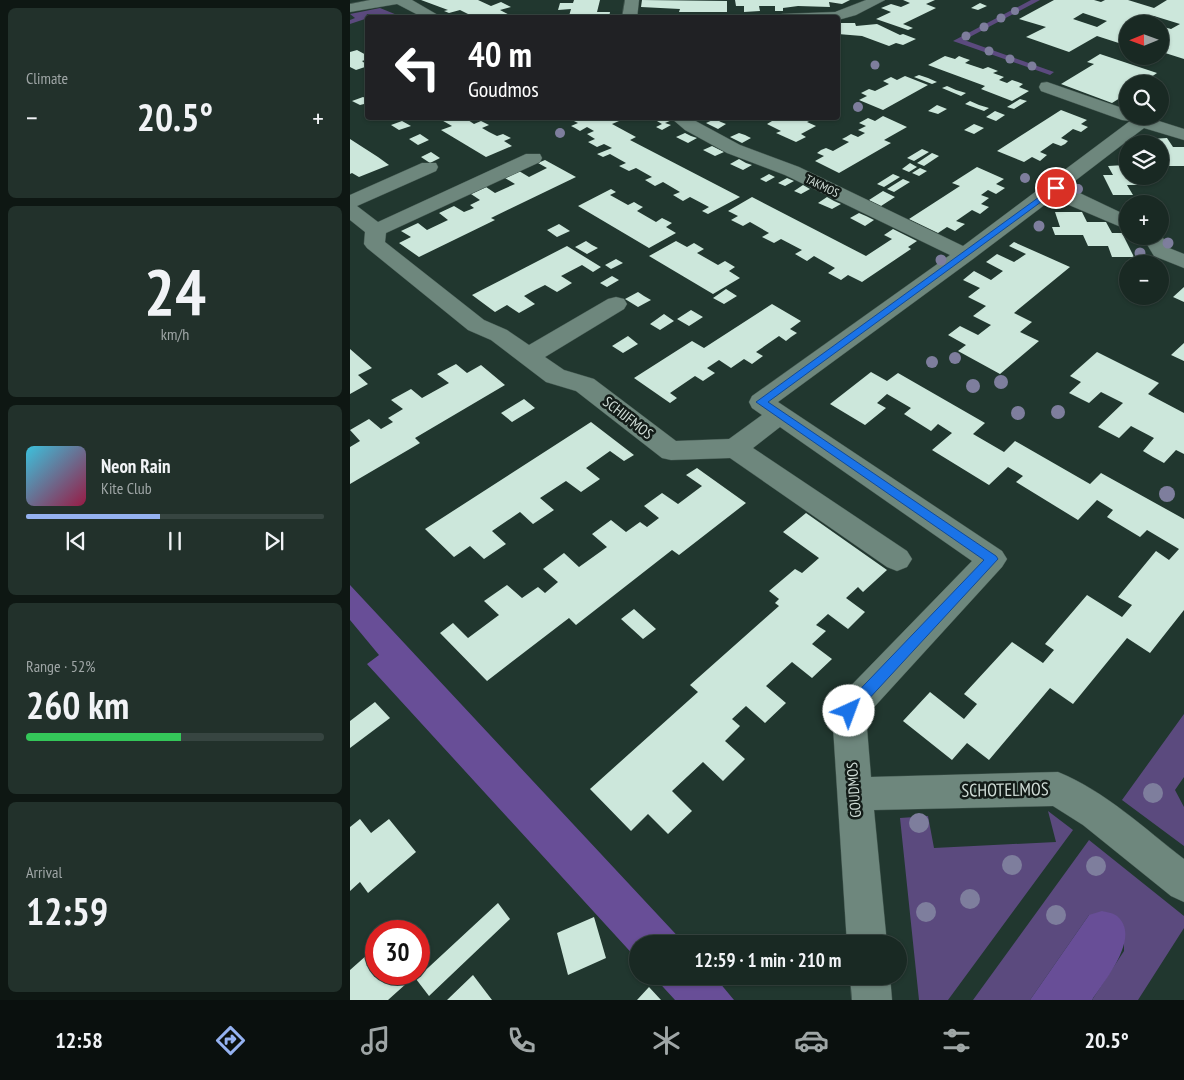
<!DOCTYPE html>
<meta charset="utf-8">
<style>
body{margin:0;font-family:"PT Sans Narrow",sans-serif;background:#22312b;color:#f1f3f6;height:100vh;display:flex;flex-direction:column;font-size:19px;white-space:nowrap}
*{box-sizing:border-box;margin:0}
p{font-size:16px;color:#9fa6a6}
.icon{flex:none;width:28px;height:28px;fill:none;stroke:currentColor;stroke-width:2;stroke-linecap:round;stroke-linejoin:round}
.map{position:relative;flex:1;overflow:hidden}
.side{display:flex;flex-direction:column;gap:8px;padding:8px;background:#0e1713;width:350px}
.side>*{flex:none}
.guide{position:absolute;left:15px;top:15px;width:475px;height:105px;border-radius:5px;box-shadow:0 1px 4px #0004,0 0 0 1px #374541;background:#202124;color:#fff;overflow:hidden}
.needle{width:32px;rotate:269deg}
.fabs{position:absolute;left:769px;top:15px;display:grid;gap:10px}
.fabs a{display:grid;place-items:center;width:50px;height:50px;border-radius:50%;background:#192923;box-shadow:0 1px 4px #0004,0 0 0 1px #374541;font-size:25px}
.speed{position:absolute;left:15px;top:920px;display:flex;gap:10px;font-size:25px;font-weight:700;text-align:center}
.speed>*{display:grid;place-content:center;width:65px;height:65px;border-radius:50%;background:#192923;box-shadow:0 1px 4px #0004,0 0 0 1px #374541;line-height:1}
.speed .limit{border:8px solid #d22;background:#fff;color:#111}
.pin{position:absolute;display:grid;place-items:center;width:42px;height:42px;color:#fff;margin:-21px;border:2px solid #fff;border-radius:50%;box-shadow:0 1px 5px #0007}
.me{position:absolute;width:55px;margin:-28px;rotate:43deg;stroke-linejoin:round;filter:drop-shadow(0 0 4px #0008)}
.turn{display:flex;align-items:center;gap:18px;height:105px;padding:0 20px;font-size:22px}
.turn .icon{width:65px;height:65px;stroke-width:2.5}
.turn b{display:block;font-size:35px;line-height:42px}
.big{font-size:38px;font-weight:800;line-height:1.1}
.side .tile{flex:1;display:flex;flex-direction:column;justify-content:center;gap:8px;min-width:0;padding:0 18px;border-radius:8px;background:#22312b}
.side .dial{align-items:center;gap:0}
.dial b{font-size:65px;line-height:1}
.song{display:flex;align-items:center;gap:15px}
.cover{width:60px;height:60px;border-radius:8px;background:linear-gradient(135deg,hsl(190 70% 55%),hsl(340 70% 35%))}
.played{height:5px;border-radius:2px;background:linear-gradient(90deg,#95b2f1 45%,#374541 45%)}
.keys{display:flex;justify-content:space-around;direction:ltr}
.heat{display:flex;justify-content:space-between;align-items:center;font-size:28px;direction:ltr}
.charge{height:8px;border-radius:4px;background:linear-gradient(90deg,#34c759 52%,#374541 0)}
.trip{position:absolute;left:279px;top:935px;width:278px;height:50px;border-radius:25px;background:#192923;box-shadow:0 1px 4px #0004,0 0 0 1px #374541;font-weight:800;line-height:50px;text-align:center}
.tab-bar{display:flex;height:80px;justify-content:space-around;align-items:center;background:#0a100e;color:#9fa6a6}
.tab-bar .icon{width:35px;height:35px}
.tab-bar .current{color:#95b2f1}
.tab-bar b{font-size:22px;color:#f1f3f6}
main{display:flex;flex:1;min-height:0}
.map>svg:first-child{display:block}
</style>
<main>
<section class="side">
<div class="tile"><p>Climate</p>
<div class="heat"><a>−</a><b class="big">20.5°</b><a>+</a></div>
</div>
<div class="tile dial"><b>24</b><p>km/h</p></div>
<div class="tile">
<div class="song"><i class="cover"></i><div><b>Neon Rain</b><p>Kite Club</p></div></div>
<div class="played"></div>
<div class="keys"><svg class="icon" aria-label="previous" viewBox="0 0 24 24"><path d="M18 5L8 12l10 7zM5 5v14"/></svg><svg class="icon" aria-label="pause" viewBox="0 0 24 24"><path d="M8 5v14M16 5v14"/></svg><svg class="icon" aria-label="next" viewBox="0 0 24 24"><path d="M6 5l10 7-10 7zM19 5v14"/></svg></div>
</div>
<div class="tile"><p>Range · 52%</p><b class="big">260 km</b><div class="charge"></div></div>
<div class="tile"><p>Arrival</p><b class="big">12:59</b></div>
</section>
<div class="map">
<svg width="834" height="1000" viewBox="0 0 834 1000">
<rect width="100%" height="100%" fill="#21372f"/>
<!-- green -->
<path fill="#5b4a7e" d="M681,0H690L614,40L704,72L700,75L603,41Z
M30,8L52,17H32L33,15L17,14L15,19L0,24V20L5,18L0,14Z
M834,714V777L825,790L834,807V846L772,800Z
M698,811L723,830L598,1000H569L550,818L578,816L584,848L706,842Z
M739,840L834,916V928L788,1000H742L774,951V926L739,915L680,1000H623Z"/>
<!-- water -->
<path fill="#684e97" d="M0,585L335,944H288L287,959L17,664L29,655L0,620Z
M752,911C756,912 763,913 767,916C792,937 754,981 742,1000H680L739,915Z
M303,976H364L384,1000H325Z"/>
<!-- building -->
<path fill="#cce7db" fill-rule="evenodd" d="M71,0H128L141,6L151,2L161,7L150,10L165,18H126L110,10L99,13L94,11L98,10Z
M224,0H250L247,12H260L259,18L219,16L221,9L208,10L210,3H223Z
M292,0L377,1V12H329L330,9L291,7Z
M385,0H500L492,4L479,2L480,7L448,6L433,8V11H425V6H409L410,11L394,12V6H386Z
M553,0H585L576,4L586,8L553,24L563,28L558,30L526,19L541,12L531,8L541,4L551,7L560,3Z
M704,0H744L751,2L755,0H778L804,8L817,0H834V59L812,52L819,48L810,44V26L821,29L830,24L804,16L795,21L802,24H778V46L747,36L719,52L676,37L696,27L669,19ZM733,13L757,21L747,27L723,19Z
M630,3L637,6L628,10L621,8Z
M488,23H505L506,26L527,24L550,35L553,34L566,39L553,45L546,43L539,46L512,36L488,34Z
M7,50L18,56V59L12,61L18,66L6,70L0,67V52Z
M750,54L807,73L791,84H778V93L762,103L711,84L744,64L737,62Z
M595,56L605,59L609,56L614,58L620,60L615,63L633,69L638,67L648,71L643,73L654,77L649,80L657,83L662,80L668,82L673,84L669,87L679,91L662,101L631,89L635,86L578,65Z
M569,75L578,78L587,82L582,84L564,77Z
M555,76L578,85L533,110L509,100L517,96L511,93L519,89L525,91L539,84L533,81L541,77L547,80Z
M597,86L606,90L616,93L611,96L592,88Z
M13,97L18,99V103L10,105L2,101Z
M670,99L677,101L664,109L657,107Z
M620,101L629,105L639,108L634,111L615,104Z
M587,105L597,109L588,114L578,111Z
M711,110L737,120L731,124L738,127L731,132L723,129L711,138L718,141L715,144L711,146L703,143L690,152L697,155L690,161L682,157L674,162L647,151Z
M645,111L655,115L646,121L636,117Z
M533,116L557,127L534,140L541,143L489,173L465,161L474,156L467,153L471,150L476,148L483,151L499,142L492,139L496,137L501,134L508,137L515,133L508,130L516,126L509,123L518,118L525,121Z
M88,118H122L118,120L124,124L131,121L139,125L132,128L139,132L147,136L153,134L161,138L154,141L162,146L136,157L91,130L102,126Z
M218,118H262L269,121L262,124L286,137L280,140L390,197L358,214L352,211L359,207L340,197L333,201L323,195L330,192L313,182L305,186L295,180L302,177L286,168L279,171L269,166L276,163L260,154L253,157L247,154L262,148L254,144L247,147L238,142L245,139L237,134L244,131L237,127L230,131L225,128L221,126L228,123Z
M314,118L322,120L315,123L321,125L312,130L306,127L312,124L307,121Z
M415,118H459L463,119L457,122L466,126L451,134L456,137L446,142L426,133L431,131L417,124L422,121Z
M365,119L371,122L376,124L368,129L356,123Z
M52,121L61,126L49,130L41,125Z
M624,124L634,128L624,134L614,130Z
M335,133L341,136L347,138L338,143L326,137Z
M389,133L395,135L401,138L392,143L380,137Z
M70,134L79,140L68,145L59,139Z
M817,138L823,147H834V166H810V144H804L801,139Z
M0,139L28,157L39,165L9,177L2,173L0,174Z
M362,146L374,152L365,156L353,150Z
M572,149L579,152L564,161L557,158Z
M81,152L90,158L80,163L71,157Z
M582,153L589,156L574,166L567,163Z
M771,157H778V176H791L795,185H777L783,195H763L753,175H763L758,166L775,165Z
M389,159L396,163L402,165L393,170L380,164Z
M195,160L226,177L141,218L145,220L69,257L49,243L61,237L51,231L68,223L77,230L98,220L89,213L104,206L114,212L124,208L120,205L130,200L121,194L136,187L145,193L156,188L165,184L155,178L169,171L179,177L197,168L188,163Z
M560,163L567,167L559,172L552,169Z
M627,167L654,179L646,184L655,188L646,194L638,190L631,195L639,198L631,204L639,207L630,214L622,210L606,221L615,224L605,231L597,227L588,233L559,219L610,186L602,183Z
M570,168L577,171L569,176L562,173Z
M419,174L425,177L416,182L410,179Z
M543,174L550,177L534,187L527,184Z
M437,178L444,181L435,186L428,183Z
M553,179L560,182L544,192L537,189Z
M453,185L460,189L451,194L444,191Z
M261,189L266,192L260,195L278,205L284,202L289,205L293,207L287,211L306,222L312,218L322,223L316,227L326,233L299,248L228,206Z
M533,191L545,197L531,206L519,200Z
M402,197L516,256L542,239L534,235L543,229L567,241L558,247L561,249L512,282L498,275L491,280L478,273L485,268L464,256L457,261L445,254L452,250L431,239L424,243L412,237L419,233L400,222L393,226L381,220L388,216L378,211Z
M477,197L484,201L491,204L482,209L468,203Z
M705,212H732L737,222H756L762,233H772L784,257H762L758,246H738L733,235H705L702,227H710Z
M509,213L516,216L524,220L515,226L500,218Z
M209,224L220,231L207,237L197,230Z
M236,241L242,245L248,248L237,254L225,247Z
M326,241L337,247L344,243L354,249L347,253L368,265L375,261L385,267L379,271L390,278L363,294L299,256Z
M664,242L720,267L664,313L682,322L670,332L689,341L650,374L608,351L616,345L598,335L610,326L628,335L641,325L623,316L636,306L618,297L630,288L613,280L624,271L641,280L653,271L636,262L647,254L664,262L676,254L659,246Z
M217,246L251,267L243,272L232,265L211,276L222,283L207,292L195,285L185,290L174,296L185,304L169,313L157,305L145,312L122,295Z
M266,259L273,263L261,269L255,265Z
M262,276L269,280L257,287L250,283Z
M834,287V302L823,297Z
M376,289L387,296L374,304L363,298Z
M288,292L294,296L301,300L288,307L275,299Z
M422,304L451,321L440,329L447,333L441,337L436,341L429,336L406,352L413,356L402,364L394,359L381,368L369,360L357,368L365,373L353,381L345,376L320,393L327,398L320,403L284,378L342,341L354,348Z
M341,310L353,317L339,326L327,319Z
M314,314L324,321L310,330L300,324Z
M278,336L288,344L273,353L262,346Z
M834,343V361L821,355Z
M0,349L22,368L8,375L18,384L0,394Z
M747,352L809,383L798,394L834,413V454L826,450L814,463L803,457L793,451L804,438L781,426L769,438L748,427L773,403L751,392L739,403L719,393L731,382L720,376Z
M106,364L117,373L131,365L155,385L65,438L70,443L0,484V447L10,441L0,430L19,419L31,429L43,422L38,418L53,409L41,400L61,389L72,398L99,383L87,374Z
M521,372L537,381L548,373L635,423L623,434L654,452L665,441L740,484L751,473L834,519V610L800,653L777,638L723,704L700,688L639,760L617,743L602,760L553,721L580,692L614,719L627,704L614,694L662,642L693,663L704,650L695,644L737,595L772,617L782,605L768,597L806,551L819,560L829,549L797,530L790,537L757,517L763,510L747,500L728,520L666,482L673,476L658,467L639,485L582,450L602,433L588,424L581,431L554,414L561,408L537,394L527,403L536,408L515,425L480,404Z
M174,399L185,408L162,422L151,413Z
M241,422L284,455L274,461L260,451L236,468L250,479L231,492L216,481L190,498L204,510L183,524L170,512L142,531L156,544L134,559L120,546L104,557L75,529Z
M347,468L396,503L329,555L322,550L226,625L219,618L137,681L90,633L103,623L118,638L149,615L134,601L157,585L172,598L188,587L195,593L208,582L193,569L214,553L229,567L257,547L242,534L261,520L276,532L290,522L297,527L309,518L294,506L312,493L328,504L352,486L336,475Z
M456,513L537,570L513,592L508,587L496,598L515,612L498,629L478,614L466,625L476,631L462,644L482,659L462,678L442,662L416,686L436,703L415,723L396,706L382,719L390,726L375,741L395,759L373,781L353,762L322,791L342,811L318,834L298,814L281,831L240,789L348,692L340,685L429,606L425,603L429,599L419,591L445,569L452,573L469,558L433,532Z
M284,609L306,629L293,639L271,619Z
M25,702L40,718L0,748V721Z
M10,819L21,833L39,819L66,852L18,893L10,882L0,891V827Z
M148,903L160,919L79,996L66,979Z
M244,917L256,958L218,975L207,933Z
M26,947V974H67L38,1000H0V970Z
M123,975L142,1000H97Z
M299,987L311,1000H287Z"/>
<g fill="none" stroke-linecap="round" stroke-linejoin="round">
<!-- minor casing -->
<g stroke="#40544d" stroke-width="1">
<path id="minor" d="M20,0H62L93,18H74L47,4L0,12V4Z
M275,0H289L287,18H272Z
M516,0H535L506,15L488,20V18H425L432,14L485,12Z
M697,82L778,110V116H793L834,129V140L794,128L717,187L778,216V230L719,205L705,197L623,259L428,402L652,551L657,559L652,567L516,716L521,777L708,772C755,791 795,829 834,859V902L821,896L733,825L703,806L524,810L537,944H497L482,711L487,700L622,561L430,427L403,448L557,551L562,559L557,567L547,571L537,567L380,458L321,460L312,458L226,391L196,382L141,340L118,330L17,248L14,244L15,232L0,220V195L72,163H86L88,167L86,171L7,206L28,222L176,154H190L192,158L190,162L36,233L35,242L134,320L157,330L179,345L258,299L266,297L274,299L277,304L274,309L195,357L214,370L244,379L326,441L379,439L412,415L402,408L399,402L402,396L600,255L435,175L377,153L335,130L321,118H340L390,145L449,167L613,246L780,121L772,120L691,91L689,87L691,83Z
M810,233L819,248L834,254V268L804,256L792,236H810Z
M500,976H540L542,1000H502Z"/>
</g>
<!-- minor -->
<use href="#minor" fill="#6e877d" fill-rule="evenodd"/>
</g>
<!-- trees -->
<g fill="#7e7e9d">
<circle cx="665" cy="11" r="4"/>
<circle cx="651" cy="18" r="4.5"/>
<circle cx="634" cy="27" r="4.5"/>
<circle cx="616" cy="36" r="4.5"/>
<circle cx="639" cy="51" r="4.5"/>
<circle cx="660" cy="59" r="4.5"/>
<circle cx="525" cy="65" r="4.5"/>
<circle cx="682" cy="66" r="4.5"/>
<circle cx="508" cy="107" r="5"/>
<circle cx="210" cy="133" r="5"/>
<circle cx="675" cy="178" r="5"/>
<circle cx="728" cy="189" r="5"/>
<circle cx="689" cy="226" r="5.5"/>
<circle cx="818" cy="243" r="5.5"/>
<circle cx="790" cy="253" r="5.5"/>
<circle cx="591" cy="260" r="5.5"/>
<circle cx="605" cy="358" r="6"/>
<circle cx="582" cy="362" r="6"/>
<circle cx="651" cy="382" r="7"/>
<circle cx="623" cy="386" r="7"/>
<circle cx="708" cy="412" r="7"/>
<circle cx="668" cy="413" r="7"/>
<circle cx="817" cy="494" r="8"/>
<circle cx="803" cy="793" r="10"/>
<circle cx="569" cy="823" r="10"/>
<circle cx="662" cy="865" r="10"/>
<circle cx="746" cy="866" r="10"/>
<circle cx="620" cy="899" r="10"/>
<circle cx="576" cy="912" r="10"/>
<circle cx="706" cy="915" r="10"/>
</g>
<!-- route -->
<path fill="#1a73e8" stroke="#114b97" d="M703,187L710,188L418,402L646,556L648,559L504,715L499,717L494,715L492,711L494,706L634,560L406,402Z"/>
<g text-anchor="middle" stroke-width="5" stroke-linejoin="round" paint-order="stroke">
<!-- far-street labels -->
<g font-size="12" fill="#d0ddd7" stroke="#131c18">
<text transform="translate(472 186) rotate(26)" y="4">TAKMOS</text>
</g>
<!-- street labels -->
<g font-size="15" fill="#d0ddd7" stroke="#131c18">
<text transform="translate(278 418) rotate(38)" y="5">SCHIJFMOS</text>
<text transform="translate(504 790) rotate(-94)" y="5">GOUDMOS</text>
</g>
<!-- near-street labels -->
<g font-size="18" fill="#d0ddd7" stroke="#131c18">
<text transform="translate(655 790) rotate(-1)" y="6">SCHOTELMOS</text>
</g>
</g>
</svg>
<div class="fabs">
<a><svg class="needle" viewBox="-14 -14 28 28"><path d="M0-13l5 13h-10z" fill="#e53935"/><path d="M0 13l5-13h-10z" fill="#9fa6a6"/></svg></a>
<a><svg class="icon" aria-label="search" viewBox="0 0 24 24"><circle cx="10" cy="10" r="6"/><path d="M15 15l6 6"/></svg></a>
<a><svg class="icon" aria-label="layers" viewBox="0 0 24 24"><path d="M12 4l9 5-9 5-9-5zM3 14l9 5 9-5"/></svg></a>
<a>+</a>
<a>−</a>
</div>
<div class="speed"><div class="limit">30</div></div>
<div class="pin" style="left:706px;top:188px;background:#d93025"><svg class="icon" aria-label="arrive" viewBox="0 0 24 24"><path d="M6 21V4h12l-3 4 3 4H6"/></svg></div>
<svg class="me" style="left:499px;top:711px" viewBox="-20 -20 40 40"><circle r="19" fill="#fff"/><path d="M0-13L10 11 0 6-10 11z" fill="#1a73e8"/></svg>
<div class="trip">12:59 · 1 min · 210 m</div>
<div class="guide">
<div class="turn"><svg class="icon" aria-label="left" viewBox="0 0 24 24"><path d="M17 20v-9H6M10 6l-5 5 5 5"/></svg><div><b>40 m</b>Goudmos</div></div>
</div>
</div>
</main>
<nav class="tab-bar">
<b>12:58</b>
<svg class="icon current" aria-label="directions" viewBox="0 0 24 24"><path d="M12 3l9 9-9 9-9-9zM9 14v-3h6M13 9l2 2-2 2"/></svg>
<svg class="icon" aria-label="music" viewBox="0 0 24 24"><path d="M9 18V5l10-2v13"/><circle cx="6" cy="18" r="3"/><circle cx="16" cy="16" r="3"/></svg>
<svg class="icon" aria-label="phone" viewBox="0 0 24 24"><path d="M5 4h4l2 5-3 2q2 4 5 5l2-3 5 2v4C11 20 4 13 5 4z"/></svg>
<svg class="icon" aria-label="climate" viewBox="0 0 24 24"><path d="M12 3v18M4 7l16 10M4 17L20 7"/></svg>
<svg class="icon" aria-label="car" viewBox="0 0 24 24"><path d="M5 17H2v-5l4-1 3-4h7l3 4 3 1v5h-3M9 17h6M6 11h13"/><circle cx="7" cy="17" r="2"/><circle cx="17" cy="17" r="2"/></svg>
<svg class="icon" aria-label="filters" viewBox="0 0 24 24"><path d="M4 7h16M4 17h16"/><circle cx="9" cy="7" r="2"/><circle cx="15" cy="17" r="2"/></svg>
<b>20.5°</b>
</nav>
